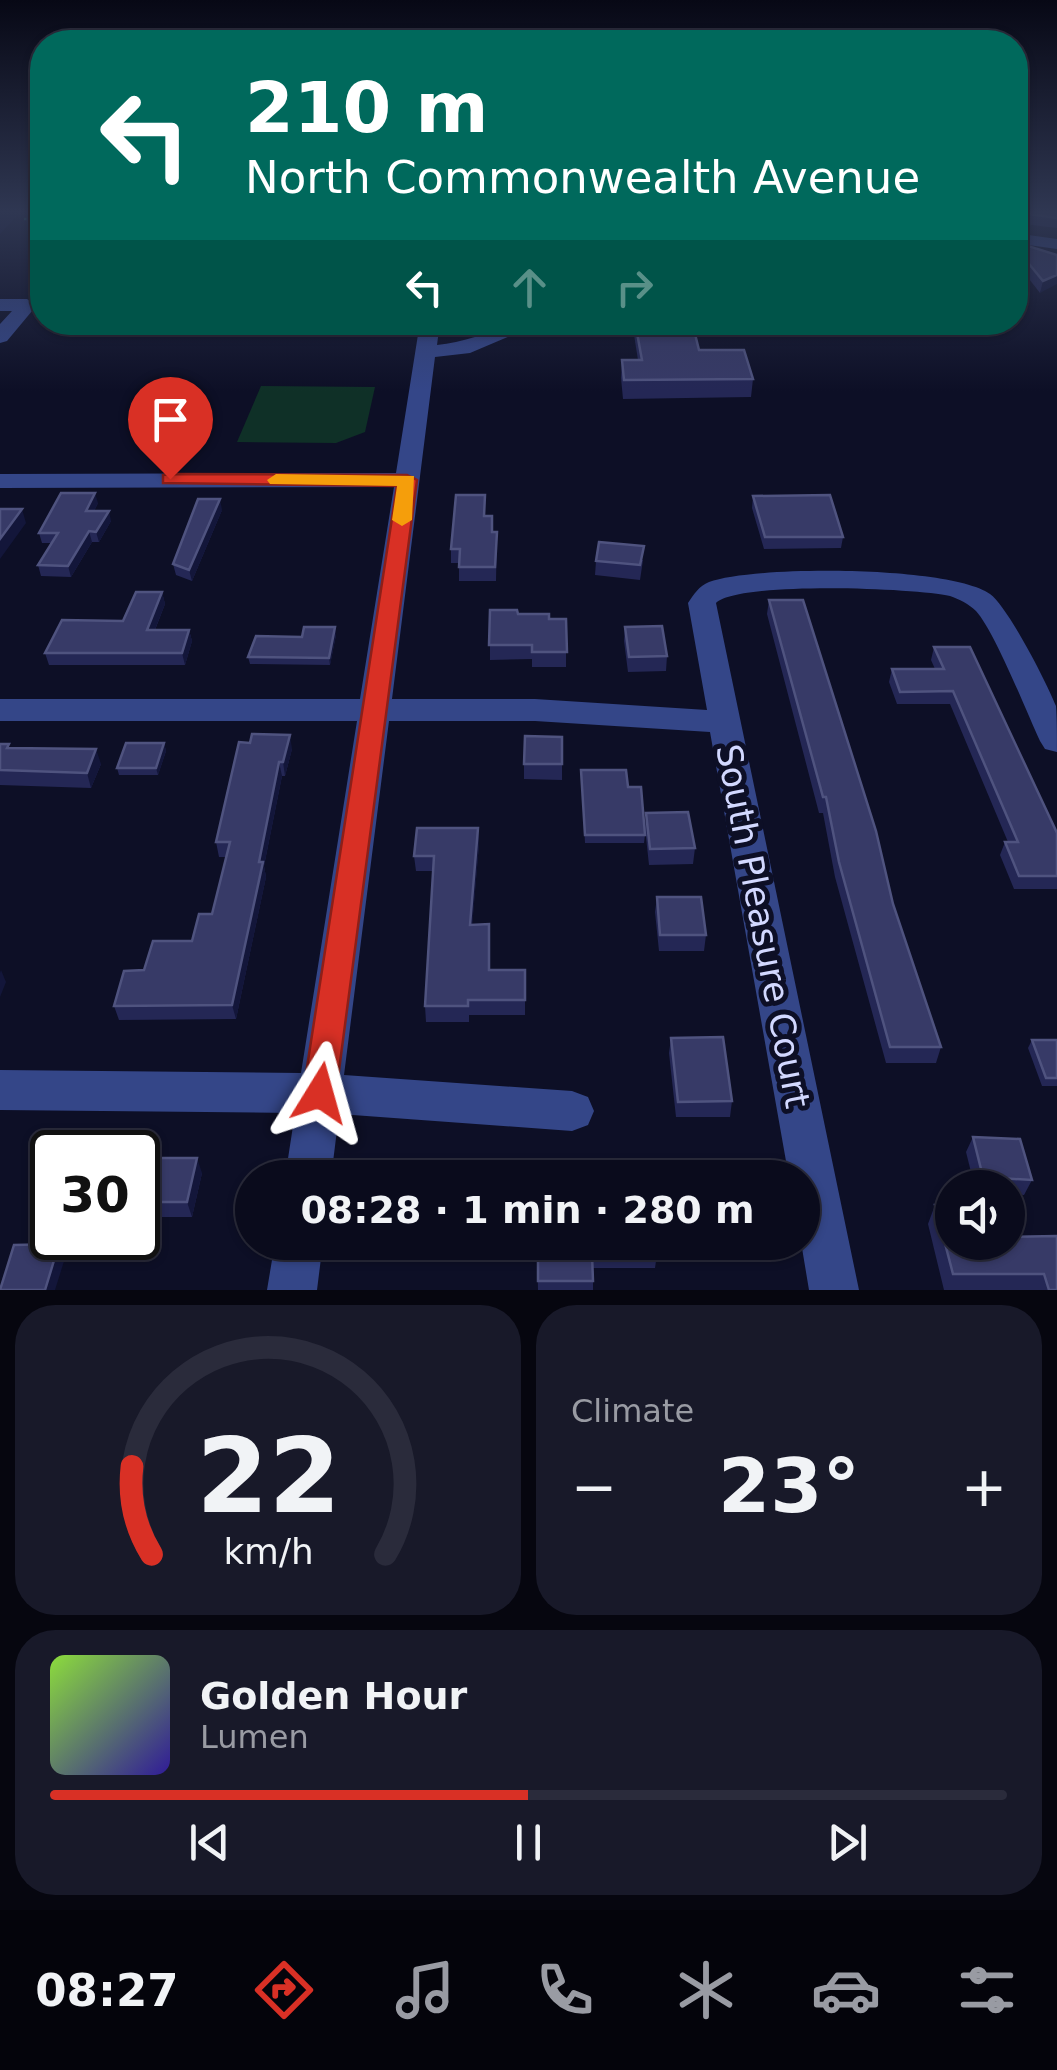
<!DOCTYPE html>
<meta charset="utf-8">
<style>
body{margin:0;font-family:"DejaVu Sans",sans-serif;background:#181929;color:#f1f3f6;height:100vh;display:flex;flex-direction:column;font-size:38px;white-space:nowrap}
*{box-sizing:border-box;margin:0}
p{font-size:32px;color:#999ba3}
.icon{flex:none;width:55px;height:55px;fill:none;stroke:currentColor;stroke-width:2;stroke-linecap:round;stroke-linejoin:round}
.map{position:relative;height:1290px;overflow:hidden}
.drawer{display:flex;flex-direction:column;gap:15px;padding:15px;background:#06060f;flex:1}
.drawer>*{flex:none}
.banner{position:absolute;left:30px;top:30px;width:998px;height:305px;border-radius:40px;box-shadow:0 2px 8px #0004,0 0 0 2px #2a2b3b;background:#00695c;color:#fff;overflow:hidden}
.fabs{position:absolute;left:935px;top:1170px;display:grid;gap:20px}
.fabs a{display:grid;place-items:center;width:90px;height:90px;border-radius:50%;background:#0a0b1c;box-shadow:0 2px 8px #0004,0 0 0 2px #2a2b3b;font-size:50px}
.speed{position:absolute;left:30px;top:1130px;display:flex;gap:20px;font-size:50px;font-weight:700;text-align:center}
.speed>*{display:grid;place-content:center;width:130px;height:130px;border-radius:50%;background:#0a0b1c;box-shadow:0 2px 8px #0004,0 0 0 2px #2a2b3b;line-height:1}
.speed .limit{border:5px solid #111;border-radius:15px;background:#fff;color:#111}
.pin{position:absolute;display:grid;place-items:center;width:85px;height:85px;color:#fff;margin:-102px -42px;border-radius:50% 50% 50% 0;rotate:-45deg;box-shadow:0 0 10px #0007}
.pin .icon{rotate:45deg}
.me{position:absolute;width:110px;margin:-55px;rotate:8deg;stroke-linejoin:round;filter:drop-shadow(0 0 8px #0008)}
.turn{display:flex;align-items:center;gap:35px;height:210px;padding:0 50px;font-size:45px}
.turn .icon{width:130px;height:130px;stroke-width:2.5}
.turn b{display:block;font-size:70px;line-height:85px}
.lanes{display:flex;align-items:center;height:95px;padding:0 50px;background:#0003;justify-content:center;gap:50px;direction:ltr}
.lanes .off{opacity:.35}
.big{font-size:75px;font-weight:700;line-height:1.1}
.drawer .card{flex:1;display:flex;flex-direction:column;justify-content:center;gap:15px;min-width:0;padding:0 35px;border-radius:40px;background:#181929}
.drawer .dial{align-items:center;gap:0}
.dial svg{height:260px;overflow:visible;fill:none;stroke:#2a2b3b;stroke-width:7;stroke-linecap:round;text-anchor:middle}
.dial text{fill:#f1f3f6;stroke:none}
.song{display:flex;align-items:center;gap:30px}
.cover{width:120px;height:120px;border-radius:15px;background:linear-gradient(135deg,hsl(90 70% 55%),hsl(250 70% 35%))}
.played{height:10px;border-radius:5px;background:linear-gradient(90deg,#d93025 50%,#2a2b3b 50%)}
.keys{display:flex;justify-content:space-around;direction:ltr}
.heat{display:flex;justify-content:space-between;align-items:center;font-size:55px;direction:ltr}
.drawer .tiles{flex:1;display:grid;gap:15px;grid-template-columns:1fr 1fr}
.card:last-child{grid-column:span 2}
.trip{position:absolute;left:235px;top:1160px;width:585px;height:100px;border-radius:50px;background:#0a0b1c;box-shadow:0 2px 8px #0004,0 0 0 2px #2a2b3b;font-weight:700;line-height:100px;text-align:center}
.dock{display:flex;height:160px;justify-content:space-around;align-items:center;background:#04040b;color:#999ba3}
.dock .icon{width:70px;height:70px}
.dock .on{color:#d93025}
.dock b{font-size:45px;color:#f1f3f6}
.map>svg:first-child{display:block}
</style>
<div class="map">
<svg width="1057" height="1290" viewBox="0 0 1057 1290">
<rect width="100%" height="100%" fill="#0d0f26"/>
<!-- green -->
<path fill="#0f3027" d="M261,386L375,387L365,432L336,443L237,442Z"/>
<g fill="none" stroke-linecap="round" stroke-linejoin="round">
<!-- path -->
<path stroke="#25bf90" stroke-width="2.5" stroke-dasharray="2.5 5" stroke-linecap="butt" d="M24,219H42"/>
<!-- minor -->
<path fill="#344688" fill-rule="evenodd" d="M1015,233L1057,239V249L1015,243Z
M0,299H27L37,305L7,341L0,343V324L12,311H0Z
M420,322H440L437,345C474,342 505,322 543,322L470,353L435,357L392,699H535L707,710L688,603C694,594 699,586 709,582C756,565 951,566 990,594C1008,607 1047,683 1056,706C1057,719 1057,738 1057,752L1045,749L1040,741C1026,711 995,632 976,611C969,604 959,599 950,596C915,588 739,581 716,603L859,1290H809L801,1242L802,1178H789L710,732L535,721H389L344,1075L572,1091L588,1097L594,1111L588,1125L572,1131L339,1114L331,1178H285L295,1113L0,1110V1070L301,1073L357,721H0V699H360L394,487L0,488V474L396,473Z
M275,1242H323L317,1290H267Z"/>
</g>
<!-- wall -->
<path fill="#242755" d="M1015,210H1057V228L1015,223Z
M1015,242L1057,255L1040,293L1015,261Z
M632,322H692L699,350L753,379L751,397L623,399L621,378L622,360H638Z
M825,322H857V324L828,325Z
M753,496L843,537L841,548L764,549L752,508Z
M98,503L94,511L111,521L99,542H92L71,577L41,576L38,565L52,543H42L39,533Z
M222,510L192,581L176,575L173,564Z
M485,516L493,532H497L496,581H459V563H451V549Z
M643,560L640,580L595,575L596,561Z
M162,592L165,604L155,630H189L192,641L185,665H49L45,653L123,621Z
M769,600L893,904L941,1047L936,1063H886L835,877L823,813H819L767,614Z
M490,610L549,619H566V667H532V659L490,660Z
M625,627L667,656L666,671L628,672L624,641Z
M336,635L330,665L250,664L248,657L302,637Z
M934,647L1057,833V889H1014L1000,855L1005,842H1008L950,704H897L889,682L892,669H935L931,660Z
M562,737V780L524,779V764Z
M239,742L292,749L285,776H282L264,866L266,877L236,1019L119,1020L114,1006L144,970L192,941L212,914L226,857H219L216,842Z
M164,743L166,751L158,775H119L117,768Z
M0,744L11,748L101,764L91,788L0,785Z
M581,770L628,787L645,835L644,843H585Z
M646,813L695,848L693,864L649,865L645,828Z
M478,828L479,844L472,925L489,970H525V1015H469V1022H426L425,1006L433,871H416L414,856Z
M657,897L706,935L704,951H659L655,912Z
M671,1038L732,1101L730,1117H676L669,1053Z
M1032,1040H1057V1086H1042L1028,1048Z
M973,1137L1032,1180L1024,1195L1008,1194V1188H975L966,1152Z
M138,1158L202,1173L192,1217H138Z
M935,1205L952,1242L1057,1236V1290H944L928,1224Z
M537,1242H751L748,1255L657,1254L655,1268H593V1290H538Z"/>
<!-- shaded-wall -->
<path fill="#13163a" d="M4,210H42L37,216L16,217L0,234V214Z
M1057,275V284L1040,293L1043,281Z
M95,493L98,503L89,521L86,511Z
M220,499L222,510L192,581L189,570Z
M22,509L26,523L0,559V539Z
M109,511L111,521L99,542L96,532Z
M89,531L92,542L71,577L68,566Z
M162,592L165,604L150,642L147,630Z
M335,627L336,635L330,665L329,658Z
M189,630L192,641L185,665L182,653Z
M290,735L292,749L285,776L283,762Z
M164,743L166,751L158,775L156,768Z
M96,749L101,764L91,788L87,773Z
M279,762L282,776L264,866L266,877L236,1019L232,1005Z
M478,828L479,844L471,940L470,925Z
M1,970L6,982L0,997V973Z
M197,1158L202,1173L192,1217L187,1202Z
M59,1244L65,1258L55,1290H45Z"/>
<!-- building -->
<path fill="#373a67" stroke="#4f537f" stroke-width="2.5" d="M1015,210H1057V218L1015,212Z
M1015,242L1057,255V275L1043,281L1016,248L1015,252Z
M635,322H692L699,350H744L753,379L624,380L622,360H642Z
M61,493H95L86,511H109L96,532L89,531L68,566L38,565L58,533H39Z
M456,495H485L484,516H492V532H497L495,567H459L460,549H451Z
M830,495L843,537H765L753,496Z
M198,499H220L189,570L173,564Z
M0,509H22L0,539Z
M599,542L644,546L640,565L596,561Z
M136,592H162L147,630H189L182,653H45L62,620L123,621Z
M769,600H803L876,831L893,904L941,1047H890L839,862L826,797H823Z
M490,610H517L518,614H549V619H566L567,652H532V645H489Z
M662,626L667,656L629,657L625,627Z
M304,627H335L329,658L248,657L256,636L302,637Z
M934,647H970L1057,833V876H1019L1005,842H1018L953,691L900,692L892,669H944Z
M252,734L290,735L283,762H279L259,862H263L232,1005L114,1006L124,971L144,970L153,941H192L199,914H212L230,842H216L239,742L250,743Z
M525,736L562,737V764H524Z
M126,743H164L156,768H117Z
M0,744H9L7,748L96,749L87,773L0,770Z
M581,770H626L628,787H641L645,835H585Z
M688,812L695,848L650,849L646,813Z
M417,828H478L470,925L489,924V970H525V1000H468V1006H425L434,856H414Z
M657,897H701L706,935H660Z
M723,1037L732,1101L678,1102L671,1038Z
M1032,1040H1057V1078H1046Z
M973,1137L1020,1139L1032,1180L983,1177Z
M138,1158H197L187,1202H138Z
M687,1167L741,1168L742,1178H688Z
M935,1205H952V1242H1008V1237L1057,1236V1290H1049L1044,1274H953Z
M538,1242H656L657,1255L592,1254L593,1281H538Z
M59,1244L45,1290H0L14,1245Z"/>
<!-- sky -->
<linearGradient id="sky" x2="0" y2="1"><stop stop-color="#070815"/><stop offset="0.54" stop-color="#2f3752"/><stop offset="1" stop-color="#2f3752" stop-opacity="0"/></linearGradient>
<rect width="1057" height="391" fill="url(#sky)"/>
<!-- route -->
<path fill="#d93025" stroke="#8d1f18" stroke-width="2.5" d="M170,474L407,475L417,480L336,1093L332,1104L320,1108L308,1104L303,1093L397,486L163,483V475Z"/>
<!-- slow -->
<path fill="#f59e0b" d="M276,474L414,476L412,520L402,526L392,520L397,486L270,484L267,480Z"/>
<g text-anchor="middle" stroke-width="10" stroke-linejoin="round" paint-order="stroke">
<!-- near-street labels -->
<g font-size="35" fill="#d2d8ff" stroke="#0d0f26">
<text transform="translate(763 926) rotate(79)" y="12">South Pleasure Court</text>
</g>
</g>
</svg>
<div class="fabs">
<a><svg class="icon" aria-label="sound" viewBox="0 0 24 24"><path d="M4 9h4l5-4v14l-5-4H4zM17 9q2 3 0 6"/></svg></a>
</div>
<div class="speed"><div class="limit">30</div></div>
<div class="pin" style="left:170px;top:479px;background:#d93025"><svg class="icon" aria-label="arrive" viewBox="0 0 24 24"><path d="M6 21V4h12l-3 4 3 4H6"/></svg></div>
<svg class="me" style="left:320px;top:1093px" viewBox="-20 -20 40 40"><path d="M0-17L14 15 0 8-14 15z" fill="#d93025" stroke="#fff" stroke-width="4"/></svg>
<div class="trip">08:28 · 1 min · 280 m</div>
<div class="banner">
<div class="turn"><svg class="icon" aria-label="left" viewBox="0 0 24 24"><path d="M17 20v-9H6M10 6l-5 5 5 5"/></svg><div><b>210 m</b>North Commonwealth Avenue</div></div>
<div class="lanes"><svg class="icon" aria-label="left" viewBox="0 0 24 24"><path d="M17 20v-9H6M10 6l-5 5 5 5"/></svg><svg class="icon off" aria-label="ahead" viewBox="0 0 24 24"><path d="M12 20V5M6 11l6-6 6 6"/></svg><svg class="icon off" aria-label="right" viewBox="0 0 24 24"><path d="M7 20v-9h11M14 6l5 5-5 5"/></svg></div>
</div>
</div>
<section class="drawer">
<div class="tiles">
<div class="card dial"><svg viewBox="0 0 100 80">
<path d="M14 69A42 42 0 1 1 86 69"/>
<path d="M14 69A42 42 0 0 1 8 42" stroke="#d93025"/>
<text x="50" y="56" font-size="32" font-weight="700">22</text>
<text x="50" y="72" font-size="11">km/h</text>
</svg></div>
<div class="card"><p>Climate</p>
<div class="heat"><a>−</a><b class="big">23°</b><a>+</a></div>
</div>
<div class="card">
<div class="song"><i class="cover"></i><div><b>Golden Hour</b><p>Lumen</p></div></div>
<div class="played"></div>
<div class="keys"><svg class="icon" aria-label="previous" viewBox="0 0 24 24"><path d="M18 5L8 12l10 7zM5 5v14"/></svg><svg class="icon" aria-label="pause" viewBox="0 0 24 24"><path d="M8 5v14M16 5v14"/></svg><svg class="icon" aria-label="next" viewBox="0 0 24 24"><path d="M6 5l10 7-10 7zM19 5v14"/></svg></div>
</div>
</div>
</section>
<nav class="dock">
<b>08:27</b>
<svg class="icon on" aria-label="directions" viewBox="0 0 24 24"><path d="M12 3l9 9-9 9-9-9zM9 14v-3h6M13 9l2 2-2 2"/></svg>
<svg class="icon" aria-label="music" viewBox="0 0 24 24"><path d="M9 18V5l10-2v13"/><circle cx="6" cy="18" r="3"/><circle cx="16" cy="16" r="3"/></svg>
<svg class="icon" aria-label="phone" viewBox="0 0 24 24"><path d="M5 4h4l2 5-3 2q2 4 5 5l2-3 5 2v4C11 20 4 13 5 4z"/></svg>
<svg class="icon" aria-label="climate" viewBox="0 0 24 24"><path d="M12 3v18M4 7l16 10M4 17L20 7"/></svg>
<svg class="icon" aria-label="car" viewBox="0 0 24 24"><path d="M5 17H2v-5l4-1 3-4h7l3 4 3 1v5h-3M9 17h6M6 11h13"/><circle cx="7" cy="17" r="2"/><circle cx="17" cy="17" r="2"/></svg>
<svg class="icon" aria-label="filters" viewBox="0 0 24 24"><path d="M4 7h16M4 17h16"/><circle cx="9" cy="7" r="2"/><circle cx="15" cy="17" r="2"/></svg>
</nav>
